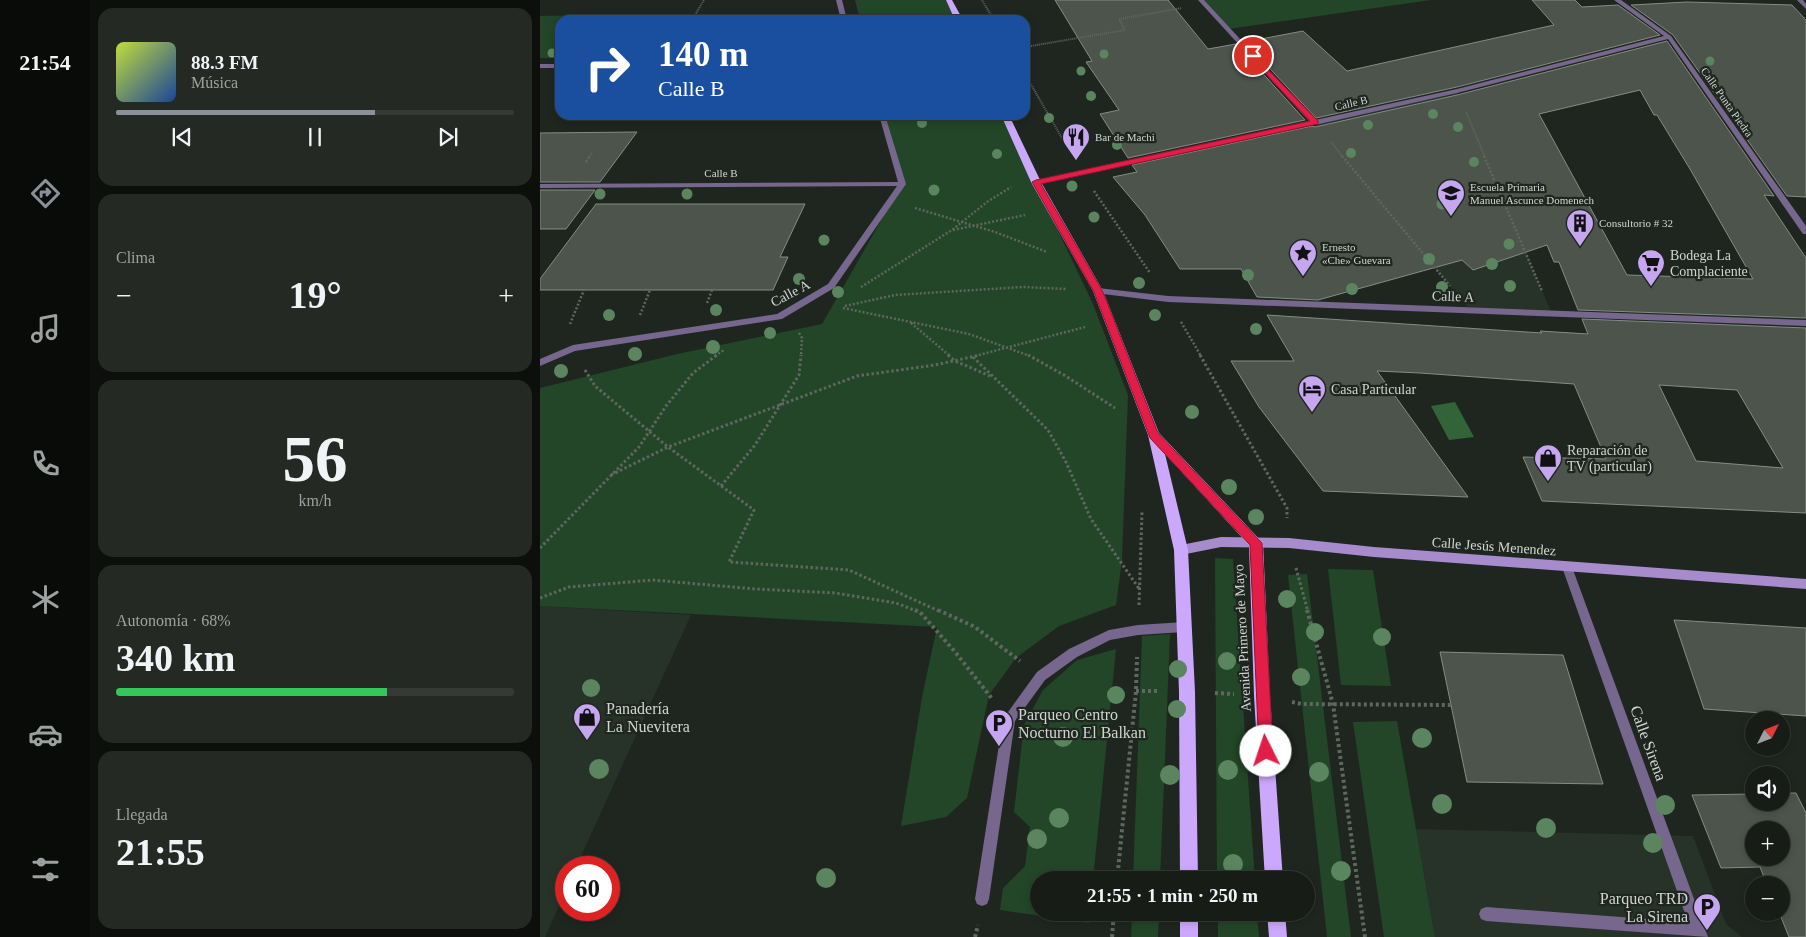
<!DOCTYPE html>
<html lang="es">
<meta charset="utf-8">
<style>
body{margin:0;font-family:Georgia,serif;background:#242924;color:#f1f3f6;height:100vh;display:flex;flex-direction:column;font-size:19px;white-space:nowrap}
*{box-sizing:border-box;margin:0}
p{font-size:16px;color:#9ea1a1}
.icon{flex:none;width:28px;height:28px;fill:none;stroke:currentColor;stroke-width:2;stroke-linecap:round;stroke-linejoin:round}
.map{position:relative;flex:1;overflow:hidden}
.side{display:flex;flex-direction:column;gap:8px;padding:8px;background:#0d0f0d;width:450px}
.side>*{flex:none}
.guide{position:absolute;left:15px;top:15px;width:475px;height:105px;border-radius:15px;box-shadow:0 2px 8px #0003,0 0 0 1px #363a36;background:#1a4fa0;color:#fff;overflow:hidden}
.needle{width:32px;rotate:48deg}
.fabs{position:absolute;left:1205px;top:711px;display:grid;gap:10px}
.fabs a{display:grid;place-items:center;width:45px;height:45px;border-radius:50%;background:#171c17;box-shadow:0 2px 8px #0003,0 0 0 1px #363a36;font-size:25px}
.speed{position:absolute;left:15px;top:856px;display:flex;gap:10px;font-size:25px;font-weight:700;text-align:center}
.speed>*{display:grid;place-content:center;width:65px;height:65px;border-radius:50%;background:#171c17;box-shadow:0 2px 8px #0003,0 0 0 1px #363a36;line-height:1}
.speed .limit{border:8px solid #d22;background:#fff;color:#111}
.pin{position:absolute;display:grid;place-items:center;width:42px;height:42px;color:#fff;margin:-21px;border:2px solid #fff;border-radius:50%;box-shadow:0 1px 5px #0007}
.me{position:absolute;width:55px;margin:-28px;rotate:356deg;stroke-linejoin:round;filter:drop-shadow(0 0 4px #0008)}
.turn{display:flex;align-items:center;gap:18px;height:105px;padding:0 20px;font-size:22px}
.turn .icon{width:65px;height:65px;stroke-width:2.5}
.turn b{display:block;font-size:35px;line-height:42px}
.big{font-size:38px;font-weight:600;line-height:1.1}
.side .tile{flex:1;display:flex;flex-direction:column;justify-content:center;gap:8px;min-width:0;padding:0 18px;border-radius:15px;background:#242924}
.side .dial{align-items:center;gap:0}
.dial b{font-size:65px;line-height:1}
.song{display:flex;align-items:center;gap:15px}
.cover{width:60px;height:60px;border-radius:8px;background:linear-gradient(135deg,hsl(70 70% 55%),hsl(220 70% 35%))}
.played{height:5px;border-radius:2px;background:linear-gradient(90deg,#8c9099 65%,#363a36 65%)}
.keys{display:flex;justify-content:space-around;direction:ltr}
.heat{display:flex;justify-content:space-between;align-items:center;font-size:28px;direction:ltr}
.charge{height:8px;border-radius:4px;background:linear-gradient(90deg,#34c759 68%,#363a36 0)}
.trip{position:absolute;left:490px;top:871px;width:285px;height:50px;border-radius:25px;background:#171c17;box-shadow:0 2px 8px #0003,0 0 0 1px #363a36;font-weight:600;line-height:50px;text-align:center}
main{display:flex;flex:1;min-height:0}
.menu{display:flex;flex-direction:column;width:90px;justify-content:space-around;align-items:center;background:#090b09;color:#9ea1a1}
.menu .icon{width:35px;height:35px}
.menu .current{color:#8c9099}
.menu b{font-size:22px;color:#f1f3f6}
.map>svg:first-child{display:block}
</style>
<main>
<nav class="menu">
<b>21:54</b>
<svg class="icon current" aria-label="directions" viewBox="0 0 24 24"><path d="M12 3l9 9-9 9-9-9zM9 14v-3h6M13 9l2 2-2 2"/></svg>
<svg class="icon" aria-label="music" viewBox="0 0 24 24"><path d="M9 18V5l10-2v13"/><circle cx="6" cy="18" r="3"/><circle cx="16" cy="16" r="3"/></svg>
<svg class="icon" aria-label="phone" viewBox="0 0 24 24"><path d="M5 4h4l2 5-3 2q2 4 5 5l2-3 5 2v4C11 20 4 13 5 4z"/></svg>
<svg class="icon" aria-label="climate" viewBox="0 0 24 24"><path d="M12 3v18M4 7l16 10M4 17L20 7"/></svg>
<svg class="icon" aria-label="car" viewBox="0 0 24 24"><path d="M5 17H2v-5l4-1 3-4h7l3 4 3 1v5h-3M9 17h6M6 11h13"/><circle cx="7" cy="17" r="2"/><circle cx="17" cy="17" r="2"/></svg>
<svg class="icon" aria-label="filters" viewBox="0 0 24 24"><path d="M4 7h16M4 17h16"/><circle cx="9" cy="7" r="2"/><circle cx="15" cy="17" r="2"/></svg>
</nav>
<section class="side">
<div class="tile">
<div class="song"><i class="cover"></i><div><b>88.3 FM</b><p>Música</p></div></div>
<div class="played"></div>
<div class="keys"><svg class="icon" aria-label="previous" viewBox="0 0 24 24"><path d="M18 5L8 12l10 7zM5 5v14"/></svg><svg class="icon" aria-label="pause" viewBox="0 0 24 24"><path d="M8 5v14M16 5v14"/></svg><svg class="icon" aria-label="next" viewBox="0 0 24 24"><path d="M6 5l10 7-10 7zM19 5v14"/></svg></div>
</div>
<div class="tile"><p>Clima</p>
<div class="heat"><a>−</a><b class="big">19°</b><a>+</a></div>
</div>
<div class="tile dial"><b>56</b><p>km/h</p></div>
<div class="tile"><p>Autonomía · 68%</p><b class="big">340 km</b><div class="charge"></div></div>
<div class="tile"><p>Llegada</p><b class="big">21:55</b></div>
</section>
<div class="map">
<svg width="1266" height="937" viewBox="0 0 1266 937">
<rect width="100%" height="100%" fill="#1f261f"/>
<!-- built -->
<path fill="#273328" d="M917,91L1012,314L930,310L775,123Z
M0,606L151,615L36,867L26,868V890L5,937H0Z
M876,829L1153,836L1186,924L1202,937H895Z"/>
<!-- green -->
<path fill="#224627" d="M315,0H407L417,20H320Z
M661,0H891L688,29Z
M51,15L192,16L193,20H20V58H0V16Z
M344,115H463L553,304L588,395L582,560L576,605L519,626L476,658L449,695L427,798L406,817L361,826L382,697L397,627L0,606V388L137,354L282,324L362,184Z
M675,558L693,559L715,880H677Z
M788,569L833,570L851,686L801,685Z
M767,574L811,937H787L748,575Z
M630,634L620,880H593L602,636Z
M576,649L553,880H499V912L550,913L549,923L460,910L463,888L485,866L490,827L474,812L484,725L503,690L537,660Z
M857,721L895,937H844L813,722Z
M592,913H619L618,937H591Z
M678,913H717L719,937H678Z"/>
<!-- water -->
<path fill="#336339" d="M915,402L934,437L909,440L891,406Z"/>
<!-- building -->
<path fill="#4c544c" stroke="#848d85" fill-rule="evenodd" d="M515,0H628L668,49L696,44L765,120L588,158L560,114L579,110L546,62L552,61Z
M992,0H1035L1042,7L1078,5L1120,35L917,87L776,118L705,42L763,31L807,71L1014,25Z
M1147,2L1252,5L1266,20V197L1247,196L1133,35L1091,5Z
M1127,41L1234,196L1224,195L1266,258V318L1038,310L1019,262H1014L1007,245L933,270L922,260L778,300L717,297L701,269H640L605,215L573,177L597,172L592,165L772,126L775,127L917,95ZM1100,90L1114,115H1117L1150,169L1213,279L1087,275L999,114Z
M97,132L60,182H0V133Z
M0,190H55L26,229H0Z
M56,204H265L240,257H248L233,290H0V279Z
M727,315L1002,333L1000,331L1048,334L1042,319L1266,328V513L1002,501L983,457L1066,459L1034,384L880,373L837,371L928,497L783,491L719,407L691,361H754ZM1119,385L1197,390L1243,468L1156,461Z
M1134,620L1266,628V716L1164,709Z
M900,652L1023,655L1063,784L927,782Z
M1241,793H1256L1266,813V937H1249L1239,912H1241V885H1227L1220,867L1181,868L1152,795L1214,794V802H1241ZM1214,830H1241V858H1214Z"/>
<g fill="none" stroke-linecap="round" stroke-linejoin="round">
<!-- path-far3 -->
<path stroke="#606761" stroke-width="2" stroke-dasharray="1 1" stroke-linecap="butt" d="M442,0L454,20
M152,20L164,0
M485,47L585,30L579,19L642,8
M485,74L530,152
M926,112L945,157
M791,142L803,157
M49,157L52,153"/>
<!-- path-far2 -->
<path stroke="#606761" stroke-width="2.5" stroke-dasharray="2 2" stroke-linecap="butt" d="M802,156L910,286
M944,156L1002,291
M46,162L50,156
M554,191L610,273
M375,208L455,232L507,252
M413,230L485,215
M321,287L412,230L447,202L471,187
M167,303L172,290
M305,306L355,295L483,287L527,289
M303,308L429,334L490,356
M100,315L110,290
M641,322L661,356
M371,323L410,356
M30,324L44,290
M259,333L262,338L261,356
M175,356L184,350
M435,356L545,327"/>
<!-- path-far1 -->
<path stroke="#606761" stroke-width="3" stroke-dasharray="2.5 2.5" stroke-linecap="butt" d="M408,355L415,361L450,376
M488,355L524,375L575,408
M660,355L747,508V518
M433,357L508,430L526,462L551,519L600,590
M45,370L55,386L128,447L214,510L189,562L309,570L401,612
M71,475L128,447L317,376L395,365L440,355
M181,486L215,445L259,375L261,355
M0,548L99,447L126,406L153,373L177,355
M756,568L768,612
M0,598L29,587L113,580L215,589L295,593L356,603L379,612
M599,605L602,512"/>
<!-- path -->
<path stroke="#606761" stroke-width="4" stroke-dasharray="3 3" stroke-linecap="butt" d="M375,610L380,612L416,653L453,700
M398,610L435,627L480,661
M767,610L793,704L825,937
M596,691H619
M675,693L694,694
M752,702L762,704L911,705
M577,880L596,691L597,657
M435,937L438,925
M572,937L574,912"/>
<!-- lane -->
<path fill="#77668e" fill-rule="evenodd" d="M1027,562L1031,564L1032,567L1168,937L946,921L941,919L939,914L941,909L946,907L1148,922L1022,567L1023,564Z
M644,622L648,623L650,627L648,631L644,632L598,635L570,640L537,657L505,680L475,721L449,899L447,904L442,906L437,904L435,899L463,719L497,672L529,649L569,630L598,625Z"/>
<!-- street -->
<path fill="#77668e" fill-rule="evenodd" d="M296,0H302L307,20H301Z
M658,0H664L775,120L917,89L1124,36L1074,0H1081L1131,36L1266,226V234H1263L1128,39L917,93L775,125L772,124L493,184L492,182L496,180L769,121Z
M1257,0H1263L1266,4V9Z
M0,64H20V68H0Z
M339,115H345L366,184L294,288L242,319L35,351L0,366V359L33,345L237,314L288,284L357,186L0,188V184L358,182Z
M558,288L628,296L1266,320V326L628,302L555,293V289Z"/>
<!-- secondary -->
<path fill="#a78bcc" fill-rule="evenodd" d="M681,537L749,538L834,547L1266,579V589L834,557L749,548L681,547L641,555L637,553L636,550L637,547L641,545Z"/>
<!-- primary -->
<path fill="#cca8fc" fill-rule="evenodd" d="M406,0H412L423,20H415Z
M461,115H469L501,182L563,291L619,433L723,543L730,696L743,880H725L714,696L709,545L625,454L648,550L655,692L658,880H640L639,692L634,550L608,435L553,291L491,182Z
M640,912H658V937H640Z
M727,912H745L747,937H729Z"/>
</g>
<!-- trees -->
<g fill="#5b855f">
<circle cx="12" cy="53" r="4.5"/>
<circle cx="564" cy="54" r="4.5"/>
<circle cx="1170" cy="61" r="4.5"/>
<circle cx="541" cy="71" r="4.5"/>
<circle cx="551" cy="96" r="5"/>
<circle cx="893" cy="114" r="5"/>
<circle cx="509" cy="118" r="5"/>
<circle cx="382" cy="123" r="5"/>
<circle cx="828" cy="125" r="5"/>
<circle cx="918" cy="127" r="5"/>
<circle cx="577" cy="145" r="5"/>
<circle cx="811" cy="153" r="5"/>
<circle cx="457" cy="154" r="5"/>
<circle cx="934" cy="162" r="5"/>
<circle cx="532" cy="186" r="5.5"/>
<circle cx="394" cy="190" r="5.5"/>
<circle cx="60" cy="194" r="5.5"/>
<circle cx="147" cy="194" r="5.5"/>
<circle cx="902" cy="204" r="5.5"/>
<circle cx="554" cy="217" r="5.5"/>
<circle cx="284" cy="240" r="5.5"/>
<circle cx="969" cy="244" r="5.5"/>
<circle cx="889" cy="259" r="6"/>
<circle cx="952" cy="264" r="6"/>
<circle cx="708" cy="275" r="6"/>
<circle cx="259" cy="279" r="6"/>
<circle cx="599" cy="283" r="6"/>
<circle cx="970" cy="286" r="6"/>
<circle cx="902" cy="287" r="6"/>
<circle cx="812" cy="289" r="6"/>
<circle cx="298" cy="292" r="6"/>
<circle cx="176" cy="310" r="6"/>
<circle cx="69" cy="315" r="6"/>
<circle cx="615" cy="315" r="6"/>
<circle cx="716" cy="329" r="6"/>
<circle cx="230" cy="333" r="6"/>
<circle cx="173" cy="347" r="7"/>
<circle cx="95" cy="354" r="7"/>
<circle cx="21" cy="371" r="7"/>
<circle cx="652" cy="412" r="7"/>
<circle cx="689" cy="487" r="8"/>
<circle cx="716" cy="517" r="8"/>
<circle cx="747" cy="599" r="9"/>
<circle cx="775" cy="632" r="9"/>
<circle cx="842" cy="637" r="9"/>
<circle cx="687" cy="661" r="9"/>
<circle cx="638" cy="669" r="9"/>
<circle cx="761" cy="677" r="9"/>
<circle cx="51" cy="688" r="9"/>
<circle cx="576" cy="695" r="9"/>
<circle cx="637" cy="709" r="9"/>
<circle cx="523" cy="737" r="10"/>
<circle cx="882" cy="738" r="10"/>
<circle cx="59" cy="769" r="10"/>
<circle cx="688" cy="770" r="10"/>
<circle cx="779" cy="772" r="10"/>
<circle cx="630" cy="775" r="10"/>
<circle cx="902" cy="804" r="10"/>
<circle cx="1125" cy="805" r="10"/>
<circle cx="519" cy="818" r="10"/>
<circle cx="1006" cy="828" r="10"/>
<circle cx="497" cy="839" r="10"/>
<circle cx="1113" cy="843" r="10"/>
<circle cx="693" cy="864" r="10"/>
<circle cx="801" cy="871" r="10"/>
<circle cx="286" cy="878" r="10"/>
</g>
<!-- route -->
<path fill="#e11d48" stroke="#92132f" d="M713,54L778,121V124L501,184L563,292L618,433L722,543L733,751L731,756L726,758L721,756L719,751L710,545L610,438L554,292L492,182L496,180L770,121L710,57L709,56Z"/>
<!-- icons -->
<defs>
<g id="restaurant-pin" transform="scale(1.4375)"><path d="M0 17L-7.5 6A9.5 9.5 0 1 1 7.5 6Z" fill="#c6a6f0" stroke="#1f261f"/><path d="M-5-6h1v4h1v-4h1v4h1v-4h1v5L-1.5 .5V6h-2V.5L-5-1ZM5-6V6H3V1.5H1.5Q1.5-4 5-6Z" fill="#111"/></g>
<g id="school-pin" transform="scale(1.4375)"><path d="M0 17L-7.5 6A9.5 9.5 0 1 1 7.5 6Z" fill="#c6a6f0" stroke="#1f261f"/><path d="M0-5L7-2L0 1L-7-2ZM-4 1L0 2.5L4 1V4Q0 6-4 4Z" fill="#111"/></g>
<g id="building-pin" transform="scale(1.4375)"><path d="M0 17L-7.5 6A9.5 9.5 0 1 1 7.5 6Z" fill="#c6a6f0" stroke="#1f261f"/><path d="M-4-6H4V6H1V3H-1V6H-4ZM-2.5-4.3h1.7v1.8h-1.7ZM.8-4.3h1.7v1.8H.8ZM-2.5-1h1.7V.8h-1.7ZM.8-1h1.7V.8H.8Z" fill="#111"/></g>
<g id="sight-pin" transform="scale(1.4375)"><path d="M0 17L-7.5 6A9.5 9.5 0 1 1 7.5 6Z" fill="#c6a6f0" stroke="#1f261f"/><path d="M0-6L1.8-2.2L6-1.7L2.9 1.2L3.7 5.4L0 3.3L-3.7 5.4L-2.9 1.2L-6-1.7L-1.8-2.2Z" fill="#111"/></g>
<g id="supermarket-pin" transform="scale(1.4375)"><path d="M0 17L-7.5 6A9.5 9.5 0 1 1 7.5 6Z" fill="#c6a6f0" stroke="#1f261f"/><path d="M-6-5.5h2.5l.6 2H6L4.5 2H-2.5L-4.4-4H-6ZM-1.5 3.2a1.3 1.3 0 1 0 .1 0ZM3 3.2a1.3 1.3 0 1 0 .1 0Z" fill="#111"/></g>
<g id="hotel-pin" transform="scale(1.4375)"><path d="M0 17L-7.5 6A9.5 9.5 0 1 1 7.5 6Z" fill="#c6a6f0" stroke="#1f261f"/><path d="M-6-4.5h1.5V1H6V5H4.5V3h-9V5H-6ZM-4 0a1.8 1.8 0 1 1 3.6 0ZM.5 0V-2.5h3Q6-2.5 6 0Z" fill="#111"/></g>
<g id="shop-pin" transform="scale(1.4375)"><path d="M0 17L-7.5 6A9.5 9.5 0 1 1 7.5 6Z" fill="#c6a6f0" stroke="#1f261f"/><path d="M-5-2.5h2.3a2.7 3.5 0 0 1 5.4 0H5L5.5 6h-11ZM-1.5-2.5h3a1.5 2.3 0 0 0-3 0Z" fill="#111"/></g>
<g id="parking-pin" transform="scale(1.4375)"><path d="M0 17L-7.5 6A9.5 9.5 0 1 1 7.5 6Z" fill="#c6a6f0" stroke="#1f261f"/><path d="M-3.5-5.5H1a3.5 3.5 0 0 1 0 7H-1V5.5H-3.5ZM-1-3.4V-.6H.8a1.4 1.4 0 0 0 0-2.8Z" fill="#111"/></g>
</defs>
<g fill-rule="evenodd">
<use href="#restaurant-pin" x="536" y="137"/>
<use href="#school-pin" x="911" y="193"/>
<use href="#building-pin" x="1040" y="223"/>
<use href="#sight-pin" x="763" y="253"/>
<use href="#supermarket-pin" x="1111" y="263"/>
<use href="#hotel-pin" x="772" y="389"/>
<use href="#shop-pin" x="1008" y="458"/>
<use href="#shop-pin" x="47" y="717"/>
<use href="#parking-pin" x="459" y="723"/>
<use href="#parking-pin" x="1167" y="907"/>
</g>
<g text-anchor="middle" stroke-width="4.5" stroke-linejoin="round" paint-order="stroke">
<!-- far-street labels -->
<g font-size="11" fill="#d0d5d1" stroke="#1f261f">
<text transform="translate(1187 102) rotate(55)" y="4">Calle Punta Piedra</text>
<text transform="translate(811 103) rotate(-13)" y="4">Calle B</text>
<text x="181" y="177">Calle B</text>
</g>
<!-- far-poi labels -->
<g font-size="11" fill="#d0d5d1" stroke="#1f261f" text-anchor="start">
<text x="555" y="141">Bar de Machi</text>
<text x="930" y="191">Escuela Primaria<tspan x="930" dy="13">Manuel Ascunce Domenech</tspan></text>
<text x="1059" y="227">Consultorio # 32</text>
<text x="782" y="251">Ernesto<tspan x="782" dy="13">«Che» Guevara</tspan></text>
</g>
<!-- poi labels -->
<g font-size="14" fill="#d0d5d1" stroke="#1f261f" text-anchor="start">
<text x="1130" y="260">Bodega La<tspan x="1130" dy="16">Complaciente</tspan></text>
<text x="791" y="394">Casa Particular</text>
<text x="1027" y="455">Reparación de<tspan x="1027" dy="16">TV (particular)</tspan></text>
</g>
<!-- street labels -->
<g font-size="14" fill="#d0d5d1" stroke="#1f261f">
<text transform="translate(250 293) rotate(-28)" y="5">Calle A</text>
<text transform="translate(913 296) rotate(2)" y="5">Calle A</text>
<text transform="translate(954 546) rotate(4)" y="5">Calle Jesús Menendez</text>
<text transform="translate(702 638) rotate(-93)" y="5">Avenida Primero de Mayo</text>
</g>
<!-- near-poi labels -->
<g font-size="16" fill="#d0d5d1" stroke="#1f261f" text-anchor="start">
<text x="66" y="714">Panadería<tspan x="66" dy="18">La Nuevitera</tspan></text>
<text x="478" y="720">Parqueo Centro<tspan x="478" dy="18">Nocturno El Balkan</tspan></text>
<text x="1148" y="904" text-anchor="end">Parqueo TRD<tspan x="1148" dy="18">La Sirena</tspan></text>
</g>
<!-- near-street labels -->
<g font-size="16" fill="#d0d5d1" stroke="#1f261f">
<text transform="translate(1109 743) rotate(70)" y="6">Calle Sirena</text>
</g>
</g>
</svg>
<div class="fabs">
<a><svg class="needle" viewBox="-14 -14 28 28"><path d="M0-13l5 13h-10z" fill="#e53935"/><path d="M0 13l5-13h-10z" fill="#9ea1a1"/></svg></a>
<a><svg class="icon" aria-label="sound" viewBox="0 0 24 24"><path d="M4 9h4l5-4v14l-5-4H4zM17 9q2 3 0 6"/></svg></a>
<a>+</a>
<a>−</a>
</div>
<div class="speed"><div class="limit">60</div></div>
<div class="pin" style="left:713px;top:56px;background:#d93025"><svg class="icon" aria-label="arrive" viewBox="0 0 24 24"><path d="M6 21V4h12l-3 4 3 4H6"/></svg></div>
<svg class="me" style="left:726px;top:751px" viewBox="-20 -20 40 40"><circle r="19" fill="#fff"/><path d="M0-13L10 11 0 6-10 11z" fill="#e11d48"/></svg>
<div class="trip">21:55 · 1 min · 250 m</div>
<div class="guide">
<div class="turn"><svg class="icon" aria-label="right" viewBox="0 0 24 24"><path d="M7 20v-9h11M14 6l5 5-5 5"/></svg><div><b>140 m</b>Calle B</div></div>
</div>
</div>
</main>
